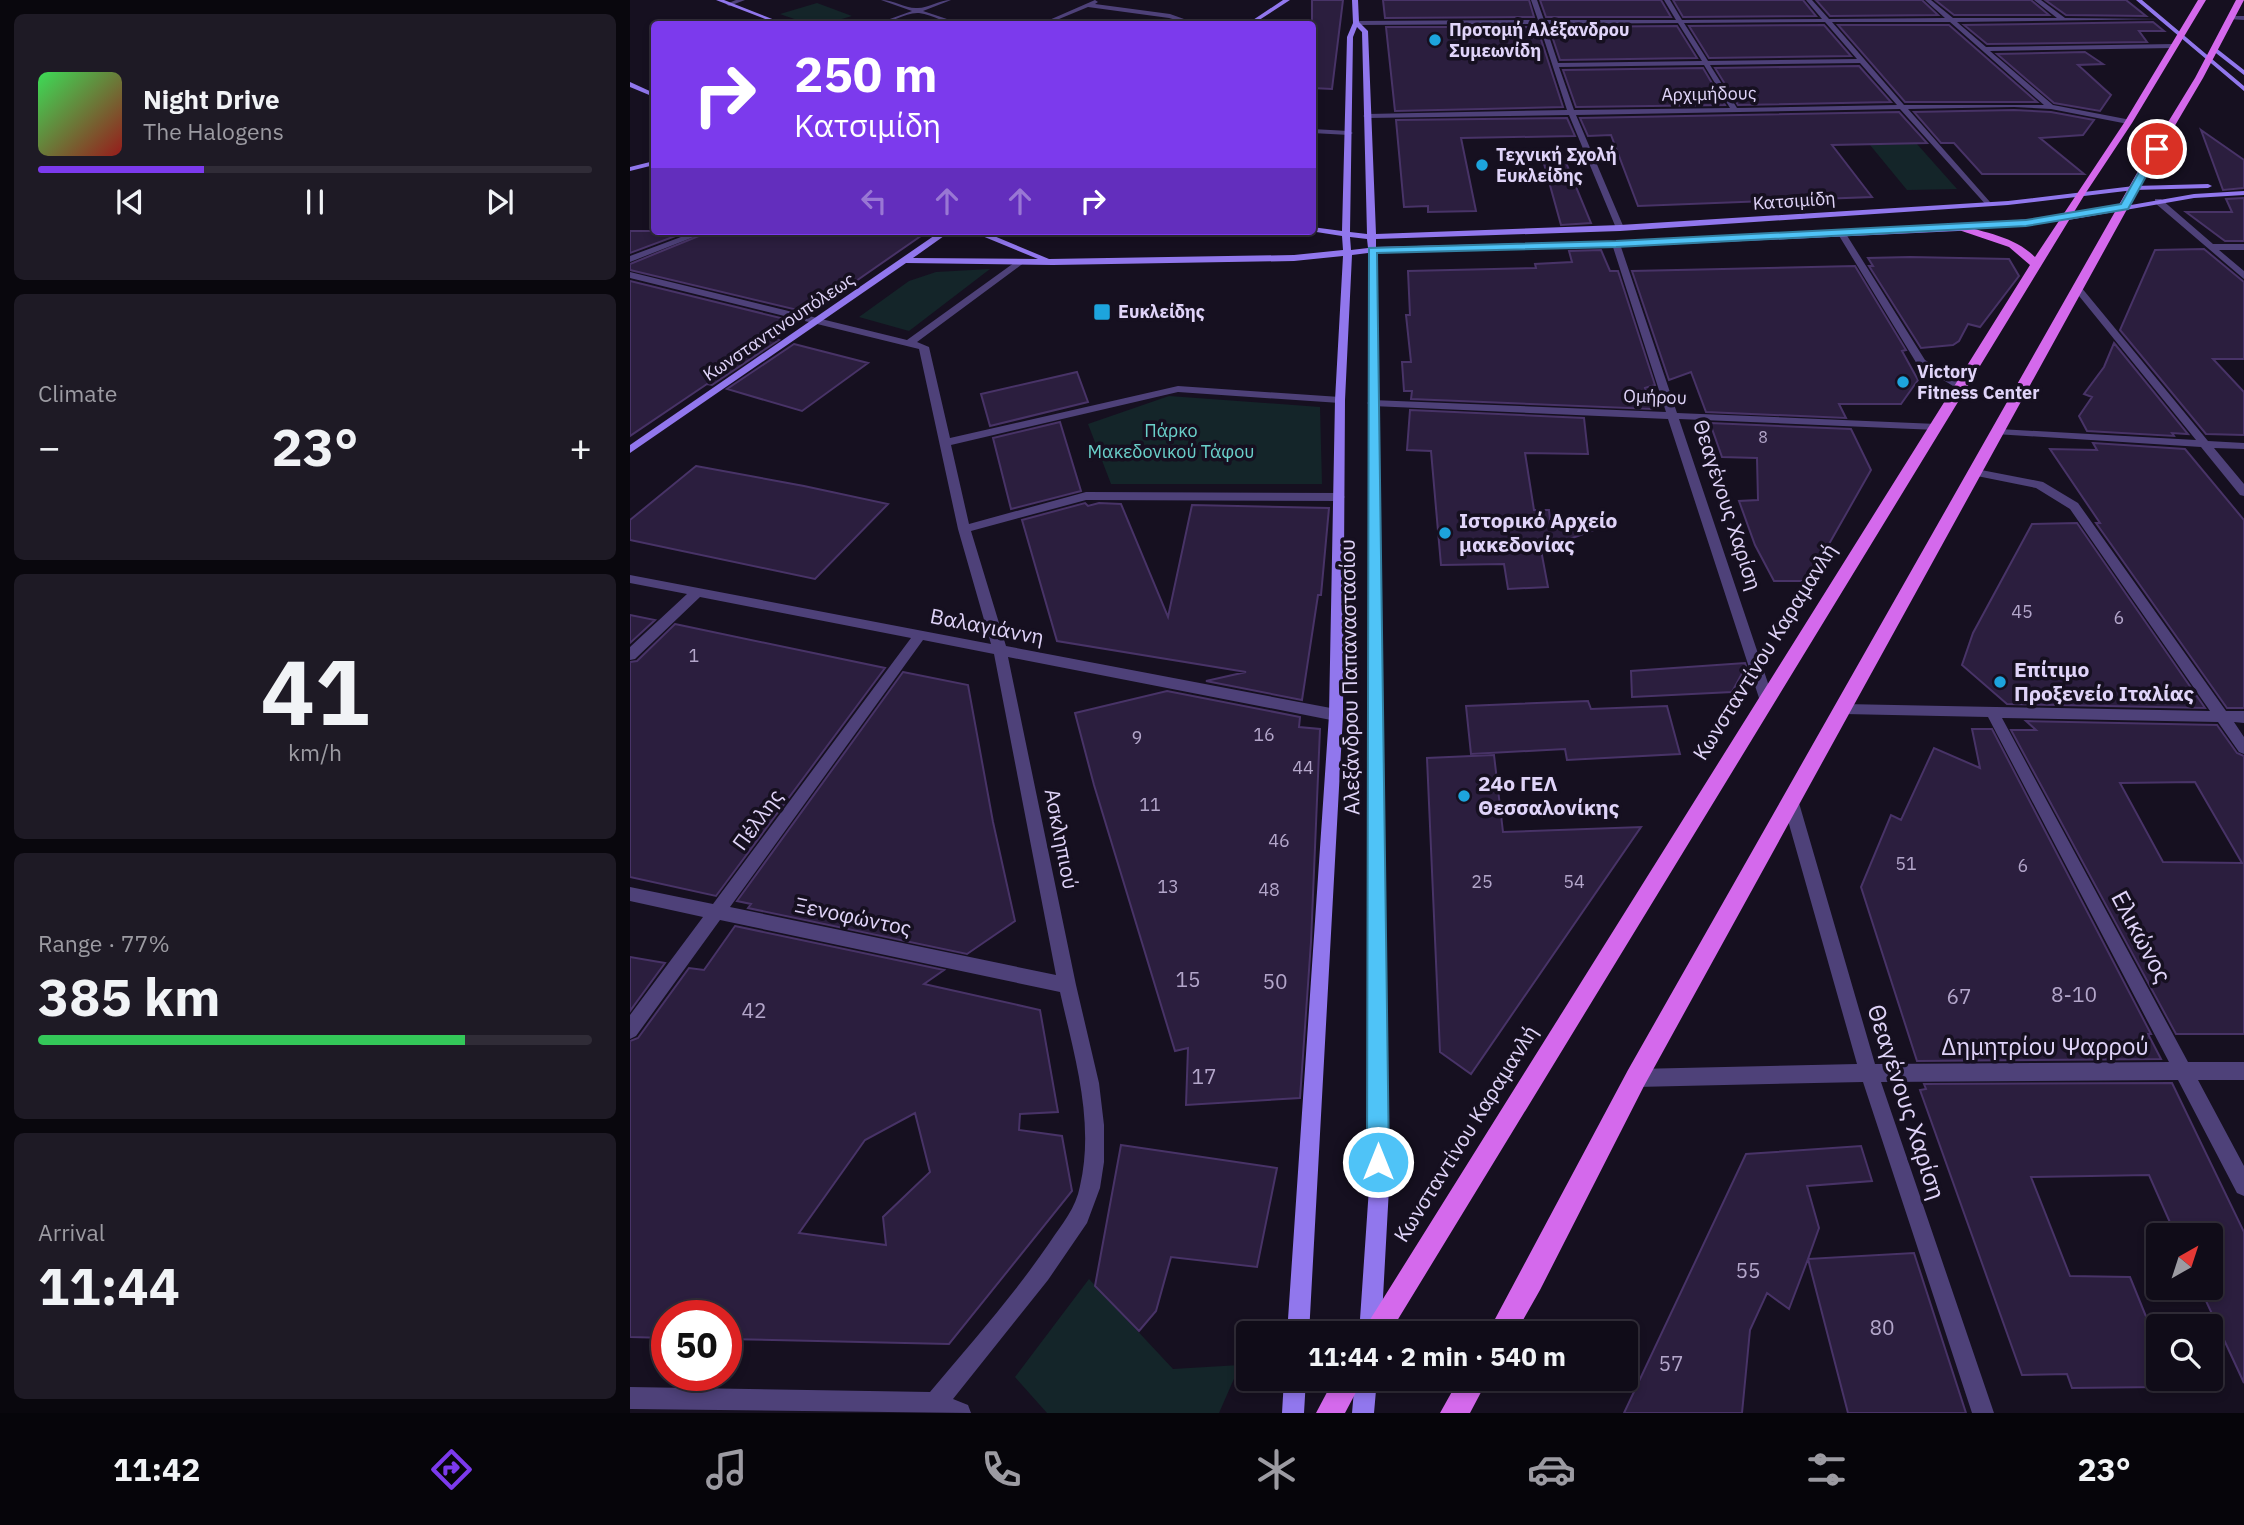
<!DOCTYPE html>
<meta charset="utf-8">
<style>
body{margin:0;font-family:"IBM Plex Sans",sans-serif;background:#1e1a25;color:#f1f3f6;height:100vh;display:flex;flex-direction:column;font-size:26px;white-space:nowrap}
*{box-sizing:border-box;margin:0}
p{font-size:23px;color:#9c9ba2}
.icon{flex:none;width:38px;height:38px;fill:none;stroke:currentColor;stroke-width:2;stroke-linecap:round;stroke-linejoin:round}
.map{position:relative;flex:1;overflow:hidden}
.side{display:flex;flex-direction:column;gap:14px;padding:14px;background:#09070d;width:630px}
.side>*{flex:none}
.top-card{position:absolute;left:21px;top:21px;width:665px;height:214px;border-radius:7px;box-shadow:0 4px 10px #0003,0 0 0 2px #302c37;background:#7c3aed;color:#fff;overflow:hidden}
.needle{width:46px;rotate:39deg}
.controls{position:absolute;left:1516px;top:1223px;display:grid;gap:14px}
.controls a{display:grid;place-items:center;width:77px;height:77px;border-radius:7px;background:#100c18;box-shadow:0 4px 10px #0003,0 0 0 2px #302c37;font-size:35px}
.speed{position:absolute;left:21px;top:1300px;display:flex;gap:14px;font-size:35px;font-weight:700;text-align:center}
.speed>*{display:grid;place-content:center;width:91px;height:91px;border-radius:50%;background:#100c18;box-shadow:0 4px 10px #0003,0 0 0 2px #302c37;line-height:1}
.speed .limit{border:10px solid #d22;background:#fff;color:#111}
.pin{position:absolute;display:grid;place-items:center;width:60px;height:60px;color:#fff;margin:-30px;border:4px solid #fff;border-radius:50%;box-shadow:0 2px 7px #0007}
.me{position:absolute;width:77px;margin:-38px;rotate:0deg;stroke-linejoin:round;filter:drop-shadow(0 0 5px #0008)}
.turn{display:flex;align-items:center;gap:24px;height:147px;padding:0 28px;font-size:32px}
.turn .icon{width:91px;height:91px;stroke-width:2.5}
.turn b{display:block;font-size:49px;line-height:60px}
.lanes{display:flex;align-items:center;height:66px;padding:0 28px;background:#0003;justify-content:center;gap:35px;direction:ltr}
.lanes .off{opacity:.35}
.big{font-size:52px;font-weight:700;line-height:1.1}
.side .widget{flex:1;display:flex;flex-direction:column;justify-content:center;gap:10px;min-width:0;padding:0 24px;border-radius:10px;background:#1e1a25}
.side .dial{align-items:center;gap:0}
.dial b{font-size:91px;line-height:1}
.song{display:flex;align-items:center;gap:21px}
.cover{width:84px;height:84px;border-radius:10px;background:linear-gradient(135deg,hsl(130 70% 55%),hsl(0 70% 35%))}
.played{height:7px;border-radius:4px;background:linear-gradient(90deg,#7c3aed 30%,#302c37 30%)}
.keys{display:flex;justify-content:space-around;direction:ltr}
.heat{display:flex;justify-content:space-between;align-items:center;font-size:38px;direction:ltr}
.charge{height:10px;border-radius:5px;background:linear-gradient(90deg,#34c759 77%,#302c37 0)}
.trip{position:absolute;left:606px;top:1321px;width:402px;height:70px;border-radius:7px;background:#100c18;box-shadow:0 4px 10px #0003,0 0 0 2px #302c37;font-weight:700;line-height:70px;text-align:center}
.tabs{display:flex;height:112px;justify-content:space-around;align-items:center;background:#06050a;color:#9c9ba2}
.tabs .icon{width:49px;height:49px}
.tabs .selected{color:#7c3aed}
.tabs b{font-size:32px;color:#f1f3f6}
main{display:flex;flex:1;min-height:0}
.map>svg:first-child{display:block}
</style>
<main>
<section class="side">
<div class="widget">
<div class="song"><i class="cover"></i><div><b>Night Drive</b><p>The Halogens</p></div></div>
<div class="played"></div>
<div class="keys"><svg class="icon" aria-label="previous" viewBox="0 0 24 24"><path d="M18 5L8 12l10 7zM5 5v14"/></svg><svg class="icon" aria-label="pause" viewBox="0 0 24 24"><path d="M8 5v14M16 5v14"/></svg><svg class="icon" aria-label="next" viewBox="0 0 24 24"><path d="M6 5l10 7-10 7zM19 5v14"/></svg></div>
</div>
<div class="widget"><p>Climate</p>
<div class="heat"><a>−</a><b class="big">23°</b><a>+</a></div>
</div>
<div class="widget dial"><b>41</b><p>km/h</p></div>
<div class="widget"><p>Range · 77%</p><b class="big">385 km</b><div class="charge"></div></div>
<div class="widget"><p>Arrival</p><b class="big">11:44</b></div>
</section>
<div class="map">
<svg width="1614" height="1413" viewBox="0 0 1614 1413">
<rect width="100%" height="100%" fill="#161020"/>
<!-- green -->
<path fill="#142529" d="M187,3L222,16C187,26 183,26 150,14Z
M1287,144L1327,189L1277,190L1240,145Z
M360,269L279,331L229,317L279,281L306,272Z
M539,396L690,407L692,484H481L458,424Z
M459,1279L543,1369L610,1365L589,1413H417L385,1377Z"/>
<!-- building -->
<path fill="#2b1e3e" stroke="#483367" stroke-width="2" fill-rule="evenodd" d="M682,0H713L702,89L682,88Z
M753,0H899L904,17L755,18Z
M910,0H1031L1041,17H916Z
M1043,0H1173L1186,16L1053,17Z
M1186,0H1292L1308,15L1200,16Z
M1305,0H1401L1419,15H1324Z
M1415,0H1496L1516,16L1436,15Z
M1523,22L1534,31H1509L1517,42L1357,44L1334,25Z
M1194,25L1221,56L1079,58L1059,26Z
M1208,25H1319L1407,102H1275Z
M1047,26L1067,58L930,60L919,27Z
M756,27H907L933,107L765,111Z
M1455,52L1473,64L1448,65L1481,95L1470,111L1424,103L1367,54Z
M1229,66L1261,102L1108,105L1085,68Z
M1073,68L1095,105L946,107L933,70Z
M1384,110L1421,112L1464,120L1453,135L1410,138L1454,174H1352L1324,143H1311L1284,112Z
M1269,112L1297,143L1202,145L1242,197L1008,206L981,135L958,136L950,118Z
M937,118L945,136L831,138L846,211L798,212V206L774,207L766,120Z
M1571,130L1614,160V188L1593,190Z
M932,153L961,223L931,225L913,160Z
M1614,198V241H1595L1556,212H1602L1596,199Z
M0,231H59L0,253Z
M81,231H298L180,313L0,270V264Z
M1574,249L1614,282V359H1583L1614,392V435L1576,434L1490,330L1525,250Z
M971,250L980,271H988L1025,385L1015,388L1022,409L781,399L782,391H774L772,362H781L776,315H780L778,271L906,268L905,264L942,262L939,251Z
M1280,257L1379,259L1389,276L1350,327L1338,324L1329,341L1323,345L1291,348L1239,266H1243L1238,258Z
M1225,266L1276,350L1272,351L1288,380L1271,404H1209L1216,418L1076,412L1061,372L1039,380L1002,271Z
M0,281L167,322L144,338L149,340L82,385L77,384L0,436Z
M1484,343L1558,434L1542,433L1544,436L1457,431L1449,416L1462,397L1454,394L1474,367Z
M164,344L238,363L172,411L97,389Z
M447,372L458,402L360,426L351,394Z
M780,410L954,418L958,454L895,453L904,510H919L920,519L975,526L926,544L927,549L911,550L918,587L878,589L874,564L811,565L801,451L777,450Z
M430,422L451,491L381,509L363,438Z
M1080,423L1221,429L1241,470L1178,581H1144L1125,545L1109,501L1128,500L1127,458L1092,457Z
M1463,443L1555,449L1614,520V708H1597L1466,523H1470L1420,449L1467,450Z
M66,466L174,486L258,504L185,579L0,540V520Z
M455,503L458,506L469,503L491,504L538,617L562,505L699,508L691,595H688L672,700L576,681L616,672L427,641L392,520Z
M1447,523L1575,708L1377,704L1332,665L1343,633L1402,524Z
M0,615L25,620L0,643Z
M45,624L255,668L86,896L0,877V662L7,661Z
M1115,663L1116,666L1102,692L1002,697L1001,671Z
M273,672L338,685L363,822L385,921L337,954L118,908L121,904L107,901Z
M537,691L670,717L669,727L690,729L681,942L670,1098L556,1105L558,1048L545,1051L464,785L445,713Z
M958,701L961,709L1037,706L1050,754L937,760L935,749L841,754L836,706Z
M1396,721L1587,725L1607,753L1614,756V1034H1546L1381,730H1406ZM1565,782L1612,863L1533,862L1490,783Z
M1342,729H1362L1521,1034H1518L1531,1059L1287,1061L1231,887L1261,815L1271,820L1304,748L1350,768Z
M864,755L873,832L1011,827L841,1074L810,1052L797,758Z
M105,926L314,970L294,984L410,1010L428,1112L390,1114L389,1130L432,1136L442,1191L319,1344L96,1339V1316H37V1338L0,1337V1041L8,1038L59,968L74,970ZM285,1113L300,1172L253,1217L256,1245L169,1233L235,1140Z
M0,957L35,963L0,1011Z
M1542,1083L1614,1232V1383L1570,1288H1580V1236H1546L1519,1175L1401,1177L1440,1276L1500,1277L1528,1346V1387L1442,1388L1437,1374L1392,1375L1290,1090L1296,1089L1294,1084Z
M491,1145L647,1168L627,1267L541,1257L526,1311L509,1331L465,1286Z
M1231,1146L1242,1181L1177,1186L1189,1228L1178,1259L1284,1253L1336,1413H1218L1178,1259L1159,1309L1137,1293L1120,1330L1112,1413H994L1116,1154Z"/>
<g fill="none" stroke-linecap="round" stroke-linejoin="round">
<!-- street -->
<path fill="#4e4179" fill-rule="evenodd" d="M106,0H115L99,6L96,4Z
M251,0C264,0 274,8 286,8C297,9 309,0 321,0L293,11L332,24C317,25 304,15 289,13C275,12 261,24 246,24L282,11Z
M465,0L468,2L465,4L540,14L568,24H560L539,18L458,7L417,24H410Z
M901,0H907L914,20H1046L1034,0H1040L1052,20L1192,19L1176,0H1182L1199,19L1315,18L1295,0H1301L1323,18H1427L1404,0H1411L1435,18L1533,19L1327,22L1356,47L1544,44L1547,46L1544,48L1360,51L1423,105L1501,120L1498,124L1421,109L1384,107L1278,109L1360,202L1361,204L1357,206L1270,109L946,115L994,228L990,231L986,228L939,115L737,118L733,116L737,114L937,110L909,24L726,25L723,23L726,21L908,20ZM1195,22L1227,59L1078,61L1054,23ZM1202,22H1320L1414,105H1274ZM1048,23L1072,61L928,63L915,24ZM1230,63L1267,105L1107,108L1080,65ZM1074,65L1100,108L944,110L929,67Z
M1600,16H1614V20L1598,19Z
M682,129L719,131L723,133L719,135L682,133Z
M1525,199H1531L1583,244H1614V250H1589L1614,271V279L1525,203Z
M67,231H79L0,262V256Z
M1212,231L1216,234L1295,360L1336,385V389H1328L1287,364L1208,234Z
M986,241L990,244L1047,413L1307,424L1312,427L1307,430L1049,419L1144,701L1142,705H1132L1130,701L1038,419L742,406L737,403L742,400L1036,412L982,244Z
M388,260L395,262L287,342L299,347L320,438L548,386L710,397L715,400L710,403L548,392L321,445L339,524L456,492L709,493L715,497L709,501L456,500L341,531L376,646L706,709L711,711L713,715L711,719L706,721L378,657L446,985L469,1083L474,1125V1162L470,1188L457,1223L418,1280L323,1399L338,1405L341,1413L0,1409V1387L300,1392C341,1343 384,1295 420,1242C432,1224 446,1208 450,1186C465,1121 444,1055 430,992L90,920L6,1036L0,1039V1015L73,917L0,901V887L83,904L281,638L70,597L5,659L0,660V647L57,594L0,583V575L361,644L328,529L289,349L0,278V272L277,340ZM293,640L364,654L426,975L100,907Z
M1445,287H1451L1578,441L1614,443V449L1584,448L1614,484V496L1610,495L1571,447L1365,434L1364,432L1369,429L1566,440L1445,291Z
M1346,469L1413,482L1448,503L1596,711H1614V723L1604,722L1614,737V754L1609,752L1588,722L1372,718L1558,1062H1614V1080H1568L1614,1166V1196L1607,1193L1548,1080L1251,1082L1364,1413H1342L1233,1082L1006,1087L1000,1084L997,1078L1000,1072L1006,1069L1227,1064L1153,803L1156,799L1161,797L1166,799L1169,803L1245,1064L1539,1062L1358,717L1214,714L1209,713L1207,709L1209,705L1214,704L1580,711L1440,509L1406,488L1342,475V471Z"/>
<!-- secondary -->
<path fill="#9177ed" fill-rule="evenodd" d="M86,0H94L155,24H148Z
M653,0H660L623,24H617Z
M722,0H728L729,22L738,31L746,234L990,225L1378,201L1504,186L1578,184L1582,186L1578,188L1504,190L1378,205L990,231L746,239V247L986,241L1328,225L1438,216L1564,194L1614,191V195L1564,198L1438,220L1328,231L986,247L746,252L759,1188L751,1334H729L739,1188L738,253L722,255L715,400L713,715L679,1334H657L699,715L705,400L713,256L664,261L423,265L276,263L0,453V445L311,231H321L283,258L408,259L340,231H352L419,259L664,255L713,250L712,236L680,231H682V227L712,231L717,37L723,23ZM727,27L732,32L737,234L720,232L723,37ZM720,237L737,239L738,248L721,250Z
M1506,0H1512L1614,86V91Z
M1582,48H1586L1614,70V75L1582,50Z
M0,82L24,93V97L0,87Z
M24,161V165L0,171V167Z
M654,1379H676L674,1413H652Z
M725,1379H747L744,1413H722Z"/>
<!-- primary -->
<path fill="#d469ec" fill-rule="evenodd" d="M1568,0H1576L1502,123L1455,194L759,1334H731L1400,265L1379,247L1323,228L1328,225C1355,232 1385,237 1405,257L1494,123Z
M1606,0H1614L1573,78L1517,173L1014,1086L910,1290L885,1334H857L998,1070L1507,173L1565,78Z
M704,1379H733L715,1413H686Z
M829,1379H858L840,1413H810Z"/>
</g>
<!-- route -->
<path fill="#4fc3f7" stroke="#337fa1" stroke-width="2" d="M1527,147L1531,149L1498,209L1396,226L986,247L747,253L759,1162L756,1169L748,1173L741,1169L737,1162L739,248L986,241L1396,220L1491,204L1522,149Z"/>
<!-- markers -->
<g fill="#1da4dd" stroke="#161020" stroke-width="2.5">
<circle cx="805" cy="40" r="7"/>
<circle cx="852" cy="165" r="7"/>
<rect x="463" y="303" width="18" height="18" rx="3.5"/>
<circle cx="1273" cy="382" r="7"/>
<circle cx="815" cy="533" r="7"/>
<circle cx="1370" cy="682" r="7"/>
<circle cx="834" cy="796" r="7"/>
</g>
<g text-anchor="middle" stroke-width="7" stroke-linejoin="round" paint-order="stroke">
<!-- far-number labels -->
<g font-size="16" fill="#b3a6ca">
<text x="1133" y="443">8</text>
</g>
<!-- far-poi labels -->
<g font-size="18" font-weight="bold" fill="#e0d4f9" stroke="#161020" text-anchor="start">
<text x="819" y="36">Προτομή Αλέξανδρου<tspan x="819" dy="21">Συμεωνίδη</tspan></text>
<text x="866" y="161">Τεχνική Σχολή<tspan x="866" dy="21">Ευκλείδης</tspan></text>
<text x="488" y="318">Ευκλείδης</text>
<text x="1287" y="378">Victory<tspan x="1287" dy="21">Fitness Center</tspan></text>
</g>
<!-- far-street labels -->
<g font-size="18" fill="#e0d4f9" stroke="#161020">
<text transform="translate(1079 94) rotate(-1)" y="6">Αρχιμήδους</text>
<text transform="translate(1164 201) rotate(-4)" y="6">Κατσιμίδη</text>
<text transform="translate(149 327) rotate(-34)" y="6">Κωνσταντινουπόλεως</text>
<text transform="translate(1025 397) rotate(2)" y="6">Ομήρου</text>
</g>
<!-- far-park labels -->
<g font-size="18" fill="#6ad0ca" stroke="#161020">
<text x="541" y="437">Πάρκο<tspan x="541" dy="21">Μακεδονικού Τάφου</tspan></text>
</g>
<!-- number labels -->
<g font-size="18" fill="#b3a6ca">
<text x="1392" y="618">45</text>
<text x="1489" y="624">6</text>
<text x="64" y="662">1</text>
<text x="634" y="741">16</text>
<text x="507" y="744">9</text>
<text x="673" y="774">44</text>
<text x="520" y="811">11</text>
<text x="649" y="847">46</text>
<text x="1276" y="870">51</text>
<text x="1393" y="872">6</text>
<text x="852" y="888">25</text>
<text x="944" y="888">54</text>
<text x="538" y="893">13</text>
<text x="639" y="896">48</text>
</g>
<!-- street labels -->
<g font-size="21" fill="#e0d4f9" stroke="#161020">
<text transform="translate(1097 505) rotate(72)" y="7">Θεαγένους Χαρίση</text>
<text transform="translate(357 627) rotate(11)" y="7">Βαλαγιάννη</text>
<text transform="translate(1135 652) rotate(-58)" y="7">Κωνσταντίνου Καραμανλή</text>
<text transform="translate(720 677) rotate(-91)" y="7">Αλεξάνδρου Παπαναστασίου</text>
<text transform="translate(128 820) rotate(-54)" y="7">Πέλλης</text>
<text transform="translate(431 839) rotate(79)" y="7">Ασκληπιού</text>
<text transform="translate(223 917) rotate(12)" y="7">Ξενοφώντος</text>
<text transform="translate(836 1134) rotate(-58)" y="7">Κωνσταντίνου Καραμανλή</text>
</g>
<!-- poi labels -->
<g font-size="21" font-weight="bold" fill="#e0d4f9" stroke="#161020" text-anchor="start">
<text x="829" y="528">Ιστορικό Αρχείο<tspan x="829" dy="24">μακεδονίας</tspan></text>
<text x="1384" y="677">Επίτιμο<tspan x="1384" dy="24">Προξενείο Ιταλίας</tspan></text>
<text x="848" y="791">24ο ΓΕΛ<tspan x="848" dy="24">Θεσσαλονίκης</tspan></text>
</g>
<!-- near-number labels -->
<g font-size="21" fill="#b3a6ca">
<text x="558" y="987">15</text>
<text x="645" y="989">50</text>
<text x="1444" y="1002">8-10</text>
<text x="1329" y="1004">67</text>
<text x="124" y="1018">42</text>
<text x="574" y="1084">17</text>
<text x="1118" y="1278">55</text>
<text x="1252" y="1335">80</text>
<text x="1041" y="1371">57</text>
</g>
<!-- near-street labels -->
<g font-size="24" fill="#e0d4f9" stroke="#161020">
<text transform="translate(1511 937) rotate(62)" y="8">Ελικώνος</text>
<text x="1415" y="1055">Δημητρίου Ψαρρού</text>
<text transform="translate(1276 1102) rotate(72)" y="8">Θεαγένους Χαρίση</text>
</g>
</g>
</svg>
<div class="controls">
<a><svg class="needle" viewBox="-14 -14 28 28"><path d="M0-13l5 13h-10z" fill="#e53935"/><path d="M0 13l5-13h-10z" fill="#9c9ba2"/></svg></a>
<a><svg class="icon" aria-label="search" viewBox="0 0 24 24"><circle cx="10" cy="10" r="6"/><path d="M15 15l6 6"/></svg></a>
</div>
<div class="speed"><div class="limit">50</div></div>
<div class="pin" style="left:1527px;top:149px;background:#d93025"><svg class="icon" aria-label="arrive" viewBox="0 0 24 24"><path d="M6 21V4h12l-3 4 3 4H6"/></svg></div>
<svg class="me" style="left:748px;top:1162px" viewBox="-20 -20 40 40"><circle r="17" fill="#4fc3f7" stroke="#fff" stroke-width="3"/><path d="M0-11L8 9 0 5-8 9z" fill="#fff"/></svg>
<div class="trip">11:44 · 2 min · 540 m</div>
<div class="top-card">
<div class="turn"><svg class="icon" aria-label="right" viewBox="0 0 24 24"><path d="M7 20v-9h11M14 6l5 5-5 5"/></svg><div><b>250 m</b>Κατσιμίδη</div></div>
<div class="lanes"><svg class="icon off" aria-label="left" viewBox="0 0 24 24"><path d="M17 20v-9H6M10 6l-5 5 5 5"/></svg><svg class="icon off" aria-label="ahead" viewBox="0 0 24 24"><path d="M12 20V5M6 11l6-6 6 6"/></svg><svg class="icon off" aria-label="ahead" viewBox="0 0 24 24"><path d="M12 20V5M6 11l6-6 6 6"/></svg><svg class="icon" aria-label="right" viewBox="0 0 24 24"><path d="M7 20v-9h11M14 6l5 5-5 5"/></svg></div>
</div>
</div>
</main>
<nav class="tabs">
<b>11:42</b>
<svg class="icon selected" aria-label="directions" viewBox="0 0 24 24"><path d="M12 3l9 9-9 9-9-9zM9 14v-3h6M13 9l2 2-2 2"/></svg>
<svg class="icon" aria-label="music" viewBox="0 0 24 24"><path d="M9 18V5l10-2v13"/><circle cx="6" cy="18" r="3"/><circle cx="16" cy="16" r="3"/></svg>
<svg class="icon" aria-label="phone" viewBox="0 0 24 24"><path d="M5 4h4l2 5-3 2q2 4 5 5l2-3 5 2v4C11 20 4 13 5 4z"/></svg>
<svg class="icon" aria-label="climate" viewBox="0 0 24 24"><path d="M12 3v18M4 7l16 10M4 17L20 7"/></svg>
<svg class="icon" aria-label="car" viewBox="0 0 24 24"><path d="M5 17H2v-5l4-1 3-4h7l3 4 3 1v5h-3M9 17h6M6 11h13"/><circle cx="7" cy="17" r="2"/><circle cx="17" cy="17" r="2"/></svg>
<svg class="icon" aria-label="filters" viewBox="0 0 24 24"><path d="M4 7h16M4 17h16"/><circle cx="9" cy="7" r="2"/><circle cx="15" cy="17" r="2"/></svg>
<b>23°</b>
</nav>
